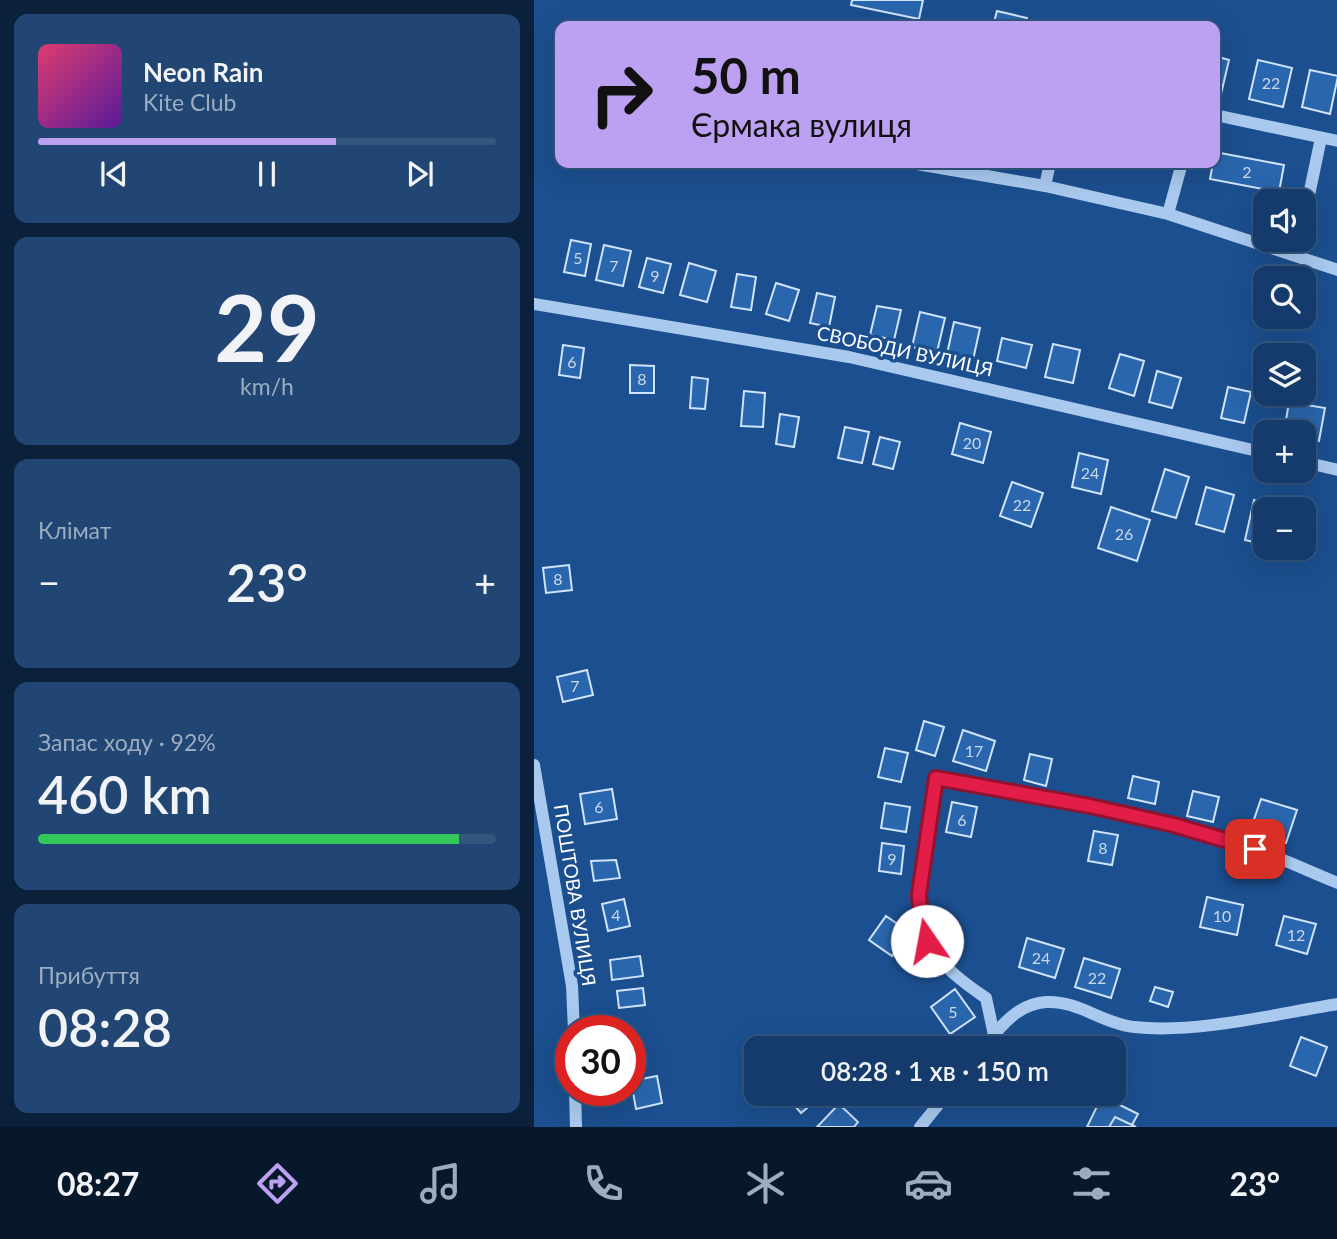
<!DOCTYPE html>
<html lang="uk">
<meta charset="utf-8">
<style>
body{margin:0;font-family:Lato,sans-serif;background:#214673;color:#f1f3f6;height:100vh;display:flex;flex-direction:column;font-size:26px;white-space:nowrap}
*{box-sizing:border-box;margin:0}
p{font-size:23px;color:#9dadc1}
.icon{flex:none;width:38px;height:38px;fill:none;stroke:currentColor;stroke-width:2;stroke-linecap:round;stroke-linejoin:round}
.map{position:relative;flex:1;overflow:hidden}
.panel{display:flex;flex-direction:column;gap:14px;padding:14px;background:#0b203b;width:534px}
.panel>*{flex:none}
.guide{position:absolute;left:21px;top:21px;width:665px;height:147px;border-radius:14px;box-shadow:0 7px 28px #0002,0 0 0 2px #33557e;background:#bca0f2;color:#111;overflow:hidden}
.tools{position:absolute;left:719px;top:189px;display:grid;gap:14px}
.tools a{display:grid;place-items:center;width:63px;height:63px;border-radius:14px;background:#143b6b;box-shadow:0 7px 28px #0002,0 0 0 2px #33557e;font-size:35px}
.speed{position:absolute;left:21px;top:1015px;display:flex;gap:14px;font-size:35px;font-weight:700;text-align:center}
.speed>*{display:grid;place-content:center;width:91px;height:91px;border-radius:50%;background:#143b6b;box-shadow:0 7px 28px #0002,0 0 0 2px #33557e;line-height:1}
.speed .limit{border:10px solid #d22;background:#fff;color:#111}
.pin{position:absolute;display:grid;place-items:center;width:60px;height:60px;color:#fff;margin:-30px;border-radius:14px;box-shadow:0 4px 10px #0006}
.me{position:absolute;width:77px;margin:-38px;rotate:348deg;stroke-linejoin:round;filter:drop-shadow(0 0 5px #0008)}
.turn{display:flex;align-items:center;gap:24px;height:147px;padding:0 21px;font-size:32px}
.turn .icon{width:91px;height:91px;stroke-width:2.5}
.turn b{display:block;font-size:49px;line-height:60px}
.big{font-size:52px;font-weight:600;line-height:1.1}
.panel .card{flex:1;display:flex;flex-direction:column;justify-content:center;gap:10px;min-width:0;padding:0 24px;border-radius:14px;background:#214673}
.panel .dial{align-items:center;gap:0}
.dial b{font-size:91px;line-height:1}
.song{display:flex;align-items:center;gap:21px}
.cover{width:84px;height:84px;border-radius:10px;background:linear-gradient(135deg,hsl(340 70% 55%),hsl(270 70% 35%))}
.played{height:7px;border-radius:4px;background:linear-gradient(90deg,#bca0f2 65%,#33557e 65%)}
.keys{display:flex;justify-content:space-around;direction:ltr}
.heat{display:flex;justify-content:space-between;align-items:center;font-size:38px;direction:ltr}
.charge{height:10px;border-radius:5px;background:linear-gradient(90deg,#34c759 92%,#33557e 0)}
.trip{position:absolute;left:210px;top:1036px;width:382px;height:70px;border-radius:14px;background:#143b6b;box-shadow:0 7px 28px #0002,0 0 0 2px #33557e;font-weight:600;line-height:70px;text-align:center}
.menu{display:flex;height:112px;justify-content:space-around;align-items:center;background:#08182b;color:#9dadc1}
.menu .icon{width:49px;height:49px}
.menu .active{color:#bca0f2}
.menu b{font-size:32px;color:#f1f3f6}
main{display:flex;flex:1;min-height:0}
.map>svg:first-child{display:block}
</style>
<main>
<section class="panel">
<div class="card">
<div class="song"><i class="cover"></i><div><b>Neon Rain</b><p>Kite Club</p></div></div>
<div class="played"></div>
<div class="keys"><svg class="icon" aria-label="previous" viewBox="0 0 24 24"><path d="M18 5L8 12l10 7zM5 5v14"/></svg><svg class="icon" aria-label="pause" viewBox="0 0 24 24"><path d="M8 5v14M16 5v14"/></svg><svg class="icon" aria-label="next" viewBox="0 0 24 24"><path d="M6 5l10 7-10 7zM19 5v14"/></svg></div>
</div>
<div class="card dial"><b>29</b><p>km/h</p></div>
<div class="card"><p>Клімат</p>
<div class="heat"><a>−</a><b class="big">23°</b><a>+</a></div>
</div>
<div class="card"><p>Запас ходу · 92%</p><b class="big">460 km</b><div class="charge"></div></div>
<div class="card"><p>Прибуття</p><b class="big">08:28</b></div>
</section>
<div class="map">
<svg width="804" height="1127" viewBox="0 0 804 1127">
<rect width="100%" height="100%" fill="#1b4f8f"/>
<!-- building -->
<path fill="#2a66ad" stroke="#cfe3fa" stroke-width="2" d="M318,0H389L385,19L317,5Z
M463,11L493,18L491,26H459Z
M509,20L535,26H508Z
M681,56L695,60L687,94L681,93Z
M724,60L758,68L749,107L715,99Z
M776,70L804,76L796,114L768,107Z
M681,152L750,165L745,192L676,179Z
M592,163H621L620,168Z
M37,240L57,244L51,276L30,272Z
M70,245L97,251L89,286L62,280Z
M113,258L137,264L129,293L105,287Z
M155,263L182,271L173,302L146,295Z
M203,274L222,277L217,310L197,307Z
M242,283L265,290L255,321L232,314Z
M283,293L301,297L295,327L276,323Z
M343,306L367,310L360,340L336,335Z
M386,312L411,318L403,352L378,347Z
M420,322L446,328L439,360L413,354Z
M468,338L498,345L492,368L463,361Z
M519,344L546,350L539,383L511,377Z
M29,345L50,348L46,378L25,375Z
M586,354L610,361L600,396L575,388Z
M96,365L120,366V393H96Z
M623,371L647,378L638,408L615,402Z
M158,377L174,379L171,409L156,408Z
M694,387L717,392L710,423L687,418Z
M210,391L231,393L229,427L207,426Z
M755,402L791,408L785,441L770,439V432H750Z
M246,414L265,417L260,447L242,444Z
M426,423L457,432L449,463L418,454Z
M311,427L335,432L328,463L304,458Z
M346,437L366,442L359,469L339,464Z
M545,453L574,460L567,494L538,487Z
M631,469L655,477L642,518L618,511Z
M478,482L509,493L497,527L466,516Z
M672,487L700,495L690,532L662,524Z
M720,500L741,505L740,509H732V545L711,540Z
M577,507L616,520L603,561L564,548Z
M35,565L38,590L12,593L9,568Z
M53,670L59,695L29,702L23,677Z
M390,721L410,727L401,756L382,750Z
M429,730L461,741L452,771L419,761Z
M351,748L374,753L367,782L344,777Z
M496,754L518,759L512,786L490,780Z
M599,776L625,782L621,804L594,798Z
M78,789L83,819L51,824L46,794Z
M659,791L685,797L679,822L653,816Z
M727,799L763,810L752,843L716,831Z
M418,802L443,807L437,837L412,832Z
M351,803L376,807L372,832L347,828Z
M560,831L584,835L578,865L554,861Z
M348,843L370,846L367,874L345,871Z
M82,860L86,878L60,881L57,861Z
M673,897L709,905L703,935L666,927Z
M90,899L96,926L74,931L68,904Z
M352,916L375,932L358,956L335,940Z
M750,916L782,924L773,954L742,945Z
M493,938L530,949L521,978L485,967Z
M106,956L109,976L78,980L76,960Z
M550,958L586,969L577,998L541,987Z
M621,987L639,992L634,1007L616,1001Z
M109,988L111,1005L85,1008L83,991Z
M421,989L441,1017L416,1034L397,1007Z
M767,1037L793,1047L782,1076L756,1066Z
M123,1076L128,1103L102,1109L97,1081Z
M261,1094H290L267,1113L255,1099Z
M568,1096L604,1114L598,1125L581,1117L575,1127H553Z
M305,1104L324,1122L320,1127H283Z
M581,1117L598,1125L602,1127H575Z"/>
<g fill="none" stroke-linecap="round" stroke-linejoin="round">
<!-- minor -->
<path stroke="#a9c9ee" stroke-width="12" d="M681,115L804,141
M377,163L511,186L634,214L804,270
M511,186L516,163
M634,214L648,163
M770,219L787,138
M0,304L315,357L732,453
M770,462L804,470
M0,765L38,986L40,1031
M460,1035L452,998C430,983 408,967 394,943C373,906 396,820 402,778C509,797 617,814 719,849C748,858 776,872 804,883
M449,1048C466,1027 483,1004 512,1002C543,1000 570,1024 600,1027C662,1034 741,1014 804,1004
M41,1090L42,1127
M386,1127L413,1094"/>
</g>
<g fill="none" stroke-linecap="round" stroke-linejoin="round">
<!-- route casing -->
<g stroke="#92132f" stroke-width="18">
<path id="route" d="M393,941L387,919L385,894L402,778L556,806L640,825L721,849"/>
</g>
<!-- route -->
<use href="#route" stroke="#e11d48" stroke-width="12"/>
</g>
<g text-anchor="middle" stroke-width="7" stroke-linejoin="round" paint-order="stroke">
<!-- number labels -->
<g font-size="16" fill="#cad9ea">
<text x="737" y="89">22</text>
<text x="713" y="178">2</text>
<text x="44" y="264">5</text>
<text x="80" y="272">7</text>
<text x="121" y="282">9</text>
<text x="38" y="368">6</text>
<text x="108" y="385">8</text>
<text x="438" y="449">20</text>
<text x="556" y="479">24</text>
<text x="488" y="511">22</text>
<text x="590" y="540">26</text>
<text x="24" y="585">8</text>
<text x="41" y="692">7</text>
<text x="440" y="757">17</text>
<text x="65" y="813">6</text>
<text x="428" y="826">6</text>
<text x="569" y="854">8</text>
<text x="358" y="865">9</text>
<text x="82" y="921">4</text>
<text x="688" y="922">10</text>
<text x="762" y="941">12</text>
<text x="507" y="964">24</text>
<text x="563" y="984">22</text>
<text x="419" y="1018">5</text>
</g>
<!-- street labels -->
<g font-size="19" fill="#fff" stroke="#1b4f8f">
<text transform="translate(371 351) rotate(12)" y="7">СВОБОДИ ВУЛИЦЯ</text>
<text transform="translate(41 895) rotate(81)" y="7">ПОШТОВА ВУЛИЦЯ</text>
</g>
</g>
</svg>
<div class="tools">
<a><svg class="icon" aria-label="sound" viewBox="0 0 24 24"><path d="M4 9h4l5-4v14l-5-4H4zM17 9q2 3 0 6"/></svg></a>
<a><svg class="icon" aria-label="search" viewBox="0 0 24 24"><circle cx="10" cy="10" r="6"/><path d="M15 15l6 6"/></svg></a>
<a><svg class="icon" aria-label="layers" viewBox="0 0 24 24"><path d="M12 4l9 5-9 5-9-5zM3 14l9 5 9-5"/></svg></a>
<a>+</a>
<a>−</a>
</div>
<div class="speed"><div class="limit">30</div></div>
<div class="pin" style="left:721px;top:849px;background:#d93025"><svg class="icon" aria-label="arrive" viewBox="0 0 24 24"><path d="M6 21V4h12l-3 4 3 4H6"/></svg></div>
<svg class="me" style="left:393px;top:941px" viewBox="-20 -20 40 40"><circle r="19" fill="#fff"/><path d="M0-13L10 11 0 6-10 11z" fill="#e11d48"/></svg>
<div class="trip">08:28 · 1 хв · 150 m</div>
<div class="guide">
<div class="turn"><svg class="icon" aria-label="right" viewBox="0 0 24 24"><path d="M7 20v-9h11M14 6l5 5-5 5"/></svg><div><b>50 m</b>Єрмака вулиця</div></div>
</div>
</div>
</main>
<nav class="menu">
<b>08:27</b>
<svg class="icon active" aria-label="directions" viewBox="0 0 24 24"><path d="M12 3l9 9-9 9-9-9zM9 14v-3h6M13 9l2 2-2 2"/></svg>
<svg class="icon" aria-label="music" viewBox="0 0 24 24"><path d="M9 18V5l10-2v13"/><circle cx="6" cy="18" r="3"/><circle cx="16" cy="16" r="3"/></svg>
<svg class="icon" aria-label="phone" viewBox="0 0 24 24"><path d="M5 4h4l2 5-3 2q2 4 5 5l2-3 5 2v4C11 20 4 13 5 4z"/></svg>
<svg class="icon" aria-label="climate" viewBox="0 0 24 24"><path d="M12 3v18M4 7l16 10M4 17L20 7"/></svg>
<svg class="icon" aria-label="car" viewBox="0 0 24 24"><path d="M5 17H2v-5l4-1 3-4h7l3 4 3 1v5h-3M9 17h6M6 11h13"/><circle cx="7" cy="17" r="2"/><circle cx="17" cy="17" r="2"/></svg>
<svg class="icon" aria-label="filters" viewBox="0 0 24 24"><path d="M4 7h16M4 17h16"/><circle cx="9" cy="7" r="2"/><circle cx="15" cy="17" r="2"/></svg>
<b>23°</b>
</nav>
